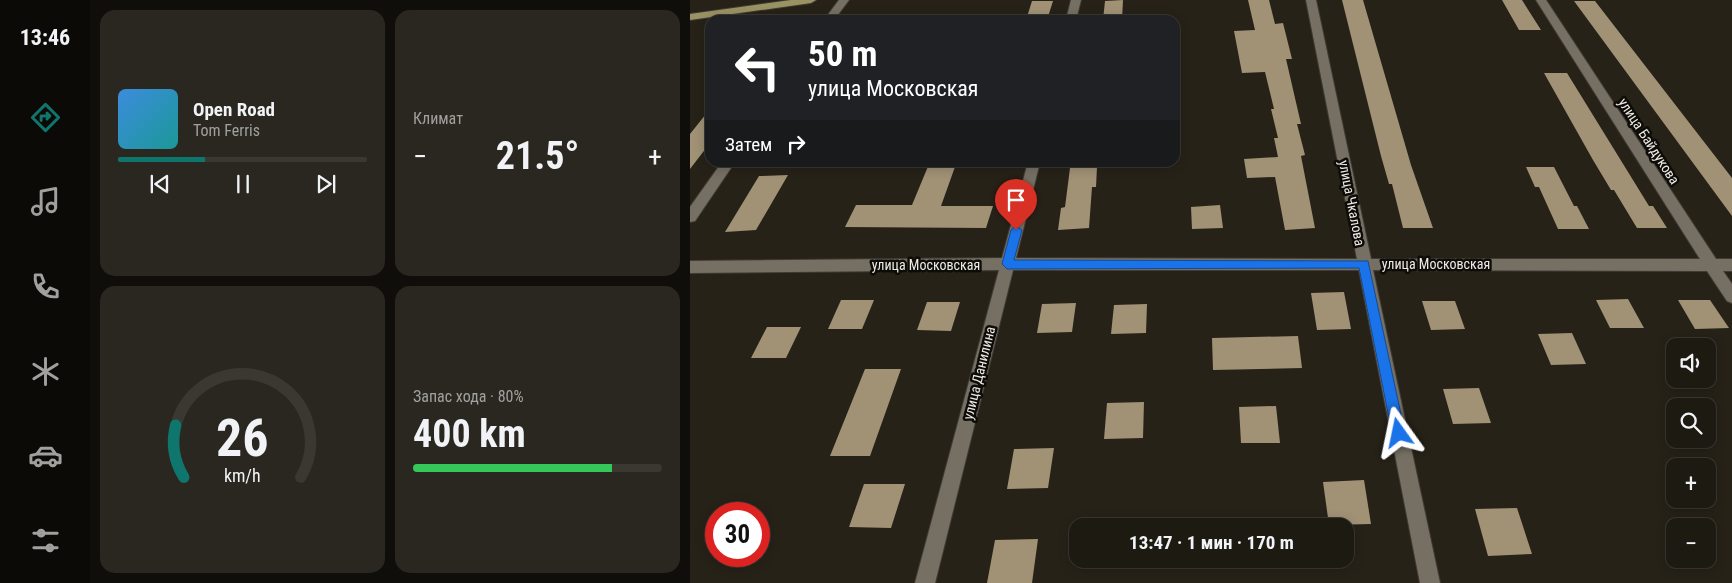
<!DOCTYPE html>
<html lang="ru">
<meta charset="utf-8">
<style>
body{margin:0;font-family:"Roboto Condensed",sans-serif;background:#2a2720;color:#f1f3f6;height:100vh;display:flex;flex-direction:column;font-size:19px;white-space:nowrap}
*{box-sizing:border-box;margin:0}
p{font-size:16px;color:#a0a19f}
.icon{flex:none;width:28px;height:28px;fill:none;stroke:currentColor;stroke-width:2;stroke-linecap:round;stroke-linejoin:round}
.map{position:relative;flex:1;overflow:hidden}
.drawer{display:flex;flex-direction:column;gap:10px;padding:10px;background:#100e0a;width:600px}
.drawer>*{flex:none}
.banner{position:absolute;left:15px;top:15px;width:475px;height:152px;border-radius:15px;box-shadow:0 2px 12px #0003,0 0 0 1px #3b3832;background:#202124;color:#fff;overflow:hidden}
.tools{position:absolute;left:976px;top:338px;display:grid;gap:10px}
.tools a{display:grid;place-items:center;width:50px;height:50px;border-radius:10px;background:#1d1a12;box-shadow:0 2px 12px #0003,0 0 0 1px #3b3832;font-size:25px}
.speed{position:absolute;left:15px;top:502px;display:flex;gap:10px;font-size:25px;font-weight:700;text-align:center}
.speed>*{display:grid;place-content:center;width:65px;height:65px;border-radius:50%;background:#1d1a12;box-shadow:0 2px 12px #0003,0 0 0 1px #3b3832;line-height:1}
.speed .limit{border:8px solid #d22;background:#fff;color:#111}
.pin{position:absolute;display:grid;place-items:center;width:42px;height:42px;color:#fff;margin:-51px -21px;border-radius:50% 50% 50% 0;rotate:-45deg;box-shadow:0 0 5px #0007}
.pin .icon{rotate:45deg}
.me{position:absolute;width:55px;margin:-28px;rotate:348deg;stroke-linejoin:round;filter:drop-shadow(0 0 4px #0008)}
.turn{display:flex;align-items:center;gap:18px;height:105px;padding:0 20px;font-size:22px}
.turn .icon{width:65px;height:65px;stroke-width:2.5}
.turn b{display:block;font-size:35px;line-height:42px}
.then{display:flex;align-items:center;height:48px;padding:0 20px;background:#0003;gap:10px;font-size:19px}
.big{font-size:38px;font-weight:700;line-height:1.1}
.drawer .card{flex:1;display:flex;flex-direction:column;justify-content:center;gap:8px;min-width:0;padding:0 18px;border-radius:15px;background:#2a2720}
.drawer .dial{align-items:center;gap:0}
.dial svg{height:130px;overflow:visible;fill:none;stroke:#3b3832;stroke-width:7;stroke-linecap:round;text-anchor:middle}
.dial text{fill:#f1f3f6;stroke:none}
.song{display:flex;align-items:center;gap:15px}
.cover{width:60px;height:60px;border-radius:8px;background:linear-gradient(135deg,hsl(210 70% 55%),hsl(180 70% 35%))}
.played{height:5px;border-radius:2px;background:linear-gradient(90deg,#0f766e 35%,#3b3832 35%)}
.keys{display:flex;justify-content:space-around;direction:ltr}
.heat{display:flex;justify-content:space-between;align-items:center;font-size:28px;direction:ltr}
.charge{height:8px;border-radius:4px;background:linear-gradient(90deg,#34c759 80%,#3b3832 0)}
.drawer .tiles{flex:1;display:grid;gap:10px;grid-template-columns:repeat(2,1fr)}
.trip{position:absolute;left:379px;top:518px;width:285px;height:50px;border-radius:15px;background:#1d1a12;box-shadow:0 2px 12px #0003,0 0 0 1px #3b3832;font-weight:700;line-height:50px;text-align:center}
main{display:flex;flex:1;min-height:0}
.menu{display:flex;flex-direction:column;width:90px;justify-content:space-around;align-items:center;background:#0c0a07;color:#a0a19f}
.menu .icon{width:35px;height:35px}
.menu .active{color:#0f766e}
.menu b{font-size:22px;color:#f1f3f6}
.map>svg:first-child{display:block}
</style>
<main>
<nav class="menu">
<b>13:46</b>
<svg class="icon active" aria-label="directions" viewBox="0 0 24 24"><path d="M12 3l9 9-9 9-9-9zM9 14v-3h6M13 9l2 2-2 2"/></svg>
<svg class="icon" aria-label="music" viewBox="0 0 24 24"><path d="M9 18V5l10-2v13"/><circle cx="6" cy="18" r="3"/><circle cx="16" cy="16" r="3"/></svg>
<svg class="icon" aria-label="phone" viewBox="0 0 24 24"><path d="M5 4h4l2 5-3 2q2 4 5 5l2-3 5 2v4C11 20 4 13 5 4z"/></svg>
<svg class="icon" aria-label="climate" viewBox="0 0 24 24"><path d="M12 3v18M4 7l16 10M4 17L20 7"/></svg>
<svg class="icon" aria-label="car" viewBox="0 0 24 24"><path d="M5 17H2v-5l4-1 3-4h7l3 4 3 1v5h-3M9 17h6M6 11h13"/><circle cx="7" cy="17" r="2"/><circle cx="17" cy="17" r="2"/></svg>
<svg class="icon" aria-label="filters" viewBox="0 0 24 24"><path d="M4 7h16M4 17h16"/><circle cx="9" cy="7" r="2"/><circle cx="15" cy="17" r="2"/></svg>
</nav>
<section class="drawer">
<div class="tiles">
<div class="card">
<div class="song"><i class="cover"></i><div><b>Open Road</b><p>Tom Ferris</p></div></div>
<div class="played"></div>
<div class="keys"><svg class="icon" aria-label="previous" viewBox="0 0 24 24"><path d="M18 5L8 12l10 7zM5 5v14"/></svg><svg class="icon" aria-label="pause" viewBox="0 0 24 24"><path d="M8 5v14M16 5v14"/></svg><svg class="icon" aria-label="next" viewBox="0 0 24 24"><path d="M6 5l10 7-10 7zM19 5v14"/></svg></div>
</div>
<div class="card"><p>Климат</p>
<div class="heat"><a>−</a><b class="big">21.5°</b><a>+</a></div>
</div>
<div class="card dial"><svg viewBox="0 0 100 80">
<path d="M14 69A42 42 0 1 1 86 69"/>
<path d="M14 69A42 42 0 0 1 9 37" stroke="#0f766e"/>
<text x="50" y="56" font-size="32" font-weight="700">26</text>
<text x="50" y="72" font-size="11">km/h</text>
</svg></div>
<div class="card"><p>Запас хода · 80%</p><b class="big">400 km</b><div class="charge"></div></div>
</div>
</section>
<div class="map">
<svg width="1042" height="583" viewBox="0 0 1042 583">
<rect width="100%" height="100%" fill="#272218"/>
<!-- building -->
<path fill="#a19276" d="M433,0L432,20H413L415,1Z
M558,0H579L585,24L593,23L602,59H596L611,124H607L615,155L611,156L625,228L595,230L585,177L557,178L554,159L588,157L584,138H588L581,109H584L575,72L552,73L544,31L565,30Z
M652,0H673L721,165L743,228H713L702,184H699L691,156Z
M812,0H832L851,30H829Z
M342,1H363L357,20H336Z
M884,1H905L1042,178V216Z
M854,73H877L959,206H963L977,228H947L924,190H921L903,160Z
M20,109V143L0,169V134Z
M239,164H266L251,206H303L296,228L155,227L166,205H222Z
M407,167L406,187H402L399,228L368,230L371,208L375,207L380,168Z
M836,167H864L884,206H887L899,229H868L849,187H845Z
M98,175L66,230L35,232L69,176Z
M530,205L533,228L502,229L501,207Z
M654,292L661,329L627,330L621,293Z
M938,299L954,328H920L906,300Z
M151,300H184L172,329H138Z
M988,300H1020L1039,328L1005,329Z
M732,301H765L775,329L741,330Z
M237,302H270L261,331L227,330Z
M386,303L382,332L347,333L352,304Z
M457,304L456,333L421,334L424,305Z
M77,327H111L96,358H61Z
M882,333L896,364L861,365L848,334Z
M608,336L612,368L523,370L522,338Z
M175,369H211L180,456H140Z
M789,388L801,423L763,424L753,389Z
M454,402L453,438L414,439L417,403Z
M586,406L590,443H551L549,407Z
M364,448L358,488L317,489L324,449Z
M674,480L681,524L639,525L633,482Z
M174,484H215L201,528L159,527Z
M827,508L842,554L798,556L785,509Z
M348,539L342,583H297L305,540Z"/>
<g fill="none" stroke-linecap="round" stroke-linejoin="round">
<!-- street casing -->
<g stroke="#413c35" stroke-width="2">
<path id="street" d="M149,0H159L144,20H134Z
M381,0H391L386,20H376Z
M616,0H626L681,259H1010L846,0H856L1026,259H1042V271H1033L1042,284V303L1037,301L1017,271L683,270L750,583H730L669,270H323L245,583H225L309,270L0,273V261L312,258L338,162H350L326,258L667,259Z
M32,162H45L5,221L0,222V207Z"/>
</g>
<!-- primary casing -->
<g stroke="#413c35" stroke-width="2">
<path id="primary" d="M101,0H126L121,3L0,20V14Z"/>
</g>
<!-- street -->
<use href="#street" fill="#767064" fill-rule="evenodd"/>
<!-- primary -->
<use href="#primary" fill="#9b9263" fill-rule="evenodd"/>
</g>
<!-- route -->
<path fill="#1a73e8" stroke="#114b97" d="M326,226L332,230L324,260L678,261L715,433L713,437L709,439L704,437L702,433L669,268L317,269L312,264L321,230Z"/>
<g text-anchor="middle" stroke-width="5" stroke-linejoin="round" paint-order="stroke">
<!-- street labels -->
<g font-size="14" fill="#eeebe4" stroke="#0e0c08">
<text transform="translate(959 141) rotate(57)" y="5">улица Байдукова</text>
<text transform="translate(662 203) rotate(79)" y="5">улица Чкалова</text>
<text x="746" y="269">улица Московская</text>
<text x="236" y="270">улица Московская</text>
<text transform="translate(289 373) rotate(-76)" y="5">улица Данилина</text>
</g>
</g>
</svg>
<div class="tools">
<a><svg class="icon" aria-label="sound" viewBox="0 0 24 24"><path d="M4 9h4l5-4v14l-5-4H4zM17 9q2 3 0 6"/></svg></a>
<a><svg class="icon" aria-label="search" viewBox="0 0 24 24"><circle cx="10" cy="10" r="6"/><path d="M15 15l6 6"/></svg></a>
<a>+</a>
<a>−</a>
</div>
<div class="speed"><div class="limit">30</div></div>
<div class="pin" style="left:326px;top:230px;background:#d93025"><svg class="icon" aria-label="arrive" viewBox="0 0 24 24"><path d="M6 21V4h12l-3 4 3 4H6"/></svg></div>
<svg class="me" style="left:709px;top:433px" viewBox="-20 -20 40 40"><path d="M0-17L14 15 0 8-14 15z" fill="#1a73e8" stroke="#fff" stroke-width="4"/></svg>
<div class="trip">13:47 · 1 мин · 170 m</div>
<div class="banner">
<div class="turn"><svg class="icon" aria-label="left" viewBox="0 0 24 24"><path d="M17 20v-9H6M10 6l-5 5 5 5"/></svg><div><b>50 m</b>улица Московская</div></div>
<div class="then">Затем<svg class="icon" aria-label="right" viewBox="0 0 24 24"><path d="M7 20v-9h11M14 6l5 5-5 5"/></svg></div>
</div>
</div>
</main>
